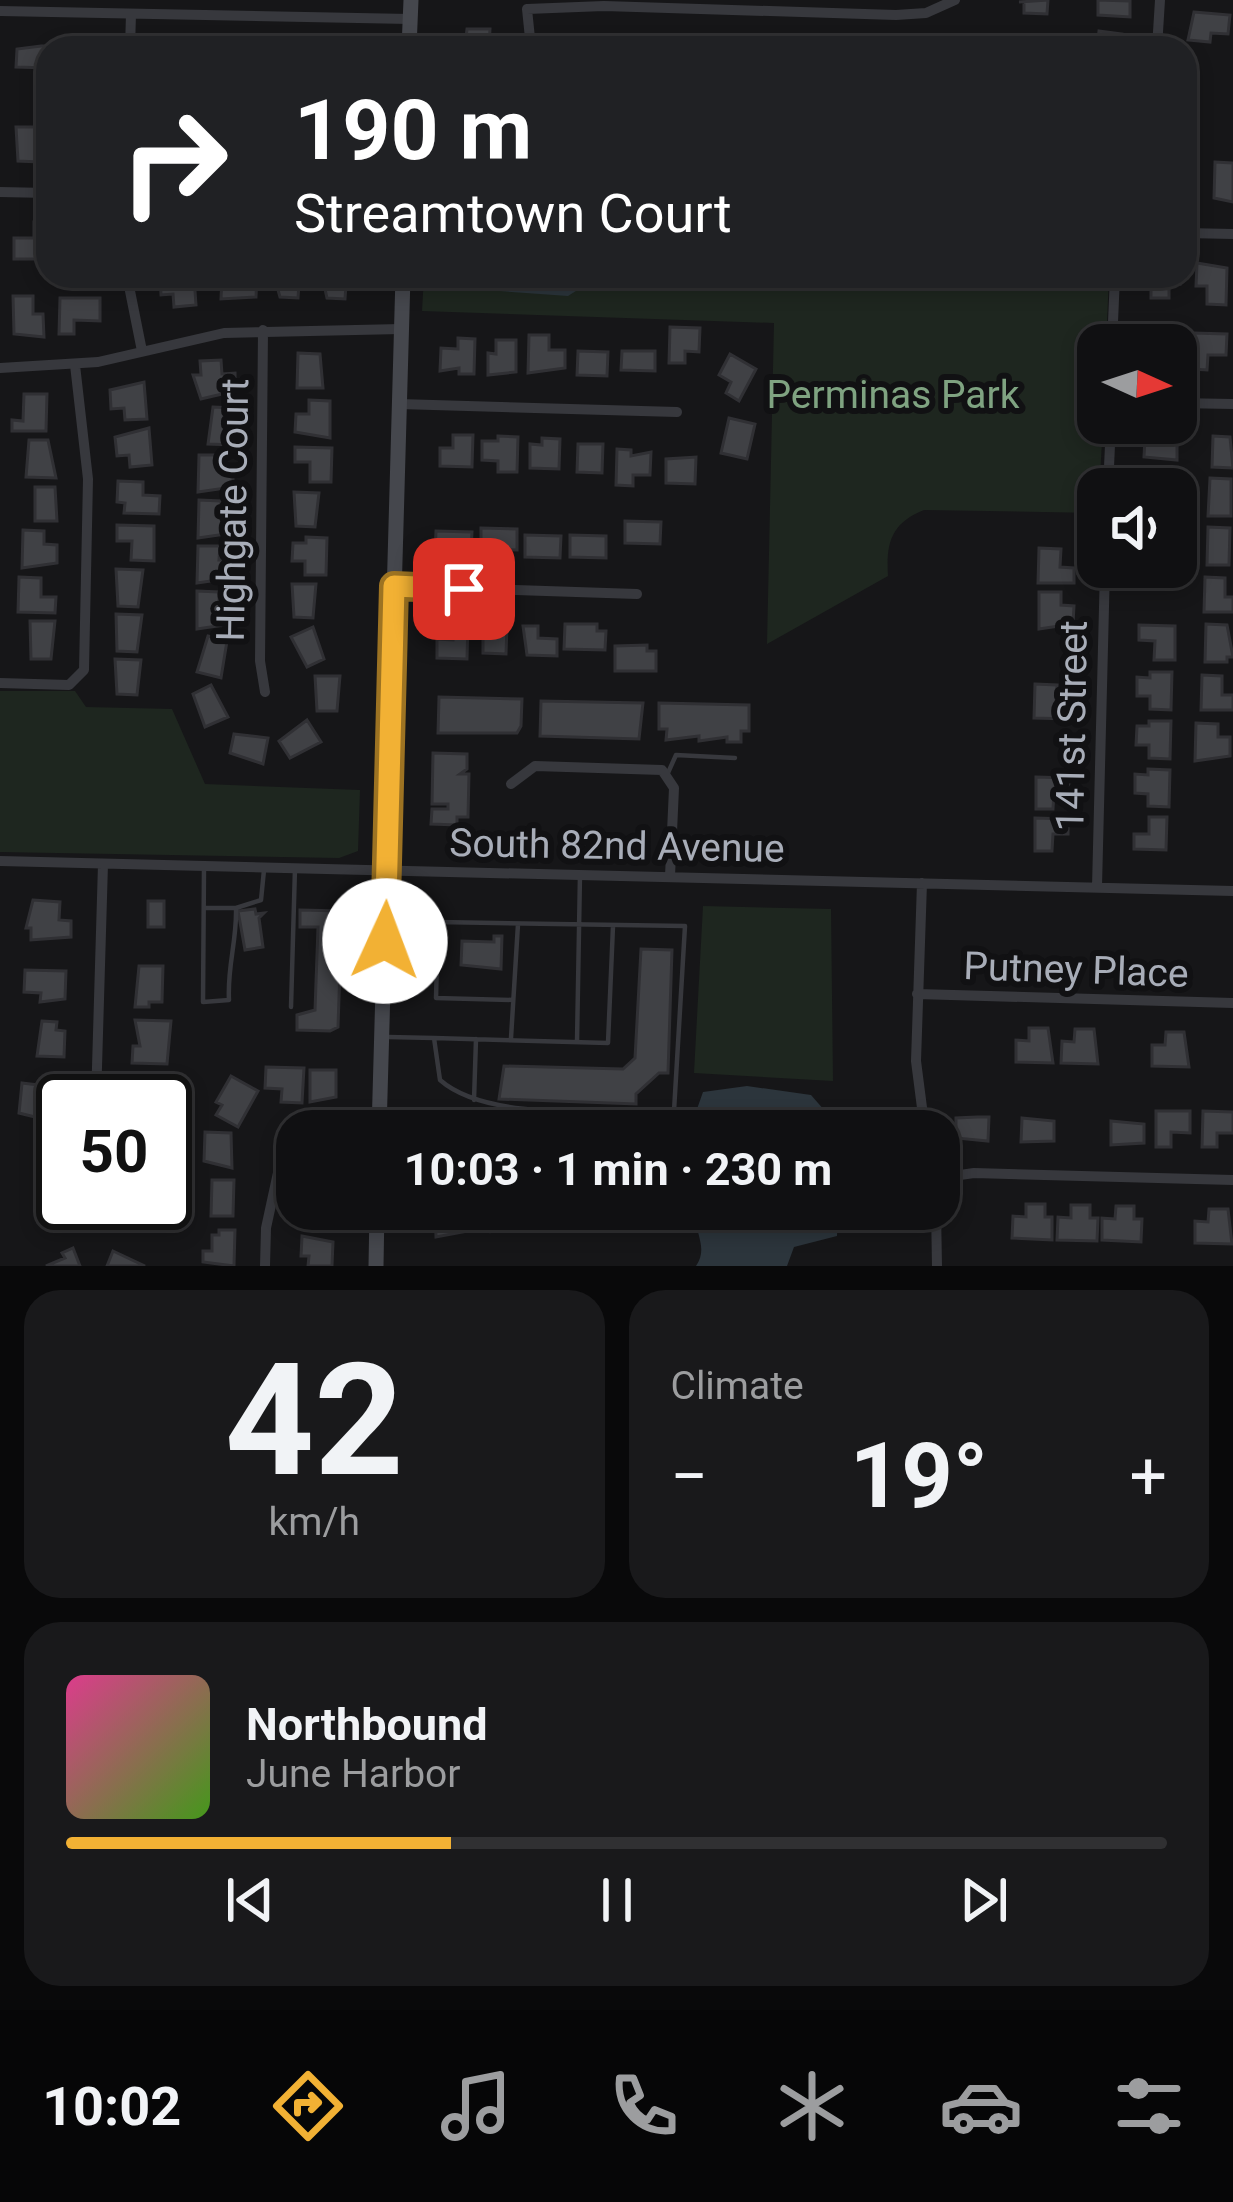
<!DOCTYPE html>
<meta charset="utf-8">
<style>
body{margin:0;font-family:Roboto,sans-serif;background:#19191b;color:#f1f3f6;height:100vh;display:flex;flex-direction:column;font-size:45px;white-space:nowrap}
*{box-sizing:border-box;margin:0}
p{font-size:39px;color:#9c9d9f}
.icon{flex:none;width:66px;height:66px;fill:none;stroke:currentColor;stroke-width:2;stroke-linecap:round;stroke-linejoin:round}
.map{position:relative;height:1266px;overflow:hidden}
.drawer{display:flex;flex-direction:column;gap:24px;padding:24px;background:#09090a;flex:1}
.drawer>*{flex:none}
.hud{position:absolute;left:36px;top:36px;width:1161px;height:252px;border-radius:36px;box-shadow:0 6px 18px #0003,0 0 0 3px #303032;background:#202124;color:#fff;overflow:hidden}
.needle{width:78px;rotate:93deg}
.controls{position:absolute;left:1077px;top:324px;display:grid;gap:24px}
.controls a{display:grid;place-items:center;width:120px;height:120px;border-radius:24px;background:#101012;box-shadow:0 6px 18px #0003,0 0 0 3px #303032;font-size:60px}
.speed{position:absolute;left:36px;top:1074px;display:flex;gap:24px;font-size:60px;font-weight:700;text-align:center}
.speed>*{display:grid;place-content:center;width:156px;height:156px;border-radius:50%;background:#101012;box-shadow:0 6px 18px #0003,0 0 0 3px #303032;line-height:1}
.speed .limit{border:6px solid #111;border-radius:18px;background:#fff;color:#111}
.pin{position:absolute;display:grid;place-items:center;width:102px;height:102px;color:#fff;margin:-51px;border-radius:24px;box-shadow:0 6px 18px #0006}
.me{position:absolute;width:132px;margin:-66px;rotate:2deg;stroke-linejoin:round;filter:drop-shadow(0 0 9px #0008)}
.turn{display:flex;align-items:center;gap:42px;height:252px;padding:0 60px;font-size:54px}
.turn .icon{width:156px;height:156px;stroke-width:2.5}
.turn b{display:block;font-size:84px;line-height:102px}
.big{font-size:90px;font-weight:700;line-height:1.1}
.drawer .widget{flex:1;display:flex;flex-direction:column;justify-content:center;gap:18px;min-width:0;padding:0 42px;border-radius:36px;background:#19191b}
.drawer .dial{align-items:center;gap:0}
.dial b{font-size:156px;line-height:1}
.song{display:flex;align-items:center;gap:36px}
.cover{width:144px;height:144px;border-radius:18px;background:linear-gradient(135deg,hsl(330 70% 55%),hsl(100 70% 35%))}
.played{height:12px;border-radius:6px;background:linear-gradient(90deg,#f2b134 35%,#303032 35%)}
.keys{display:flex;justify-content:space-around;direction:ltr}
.heat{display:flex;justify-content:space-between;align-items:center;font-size:66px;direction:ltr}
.drawer .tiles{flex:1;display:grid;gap:24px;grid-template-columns:1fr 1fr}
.widget:last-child{grid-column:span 2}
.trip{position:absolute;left:276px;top:1110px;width:684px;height:120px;border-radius:36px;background:#101012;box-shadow:0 6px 18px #0003,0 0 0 3px #303032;font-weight:700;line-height:120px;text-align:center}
.tabs{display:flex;height:192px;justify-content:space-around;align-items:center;background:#060607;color:#9c9d9f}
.tabs .icon{width:84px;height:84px}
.tabs .active{color:#f2b134}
.tabs b{font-size:54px;color:#f1f3f6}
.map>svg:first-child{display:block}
</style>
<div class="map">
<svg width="1233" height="1266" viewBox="0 0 1233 1266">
<rect width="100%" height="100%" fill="#161618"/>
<!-- green -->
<path fill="#1e261f" d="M424,276H1109L1106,345H1098V423H1103L1098,513L924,510C891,523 886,543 888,576L767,644L774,323L422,311Z
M0,691H75L86,707L172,709L205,784L360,790L358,851L339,858L0,852Z
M703,906L831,909L833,1081L694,1073Z"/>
<!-- water -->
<path fill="#2c353c" d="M445,276H581L579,289L568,296L458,288Z
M747,1086L811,1095L825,1111L828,1131H759L751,1120L715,1122L697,1109L703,1092Z
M697,1209H838L837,1236L794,1247L787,1266H696C710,1246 691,1230 697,1209Z"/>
<!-- building -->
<path fill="#404145" stroke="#303034" stroke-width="3" d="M1048,0L1047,14L1024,13V2H1019Z
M1098,0L1130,1V17L1098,15Z
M1194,12L1230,15L1228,34L1211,33L1210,42L1188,40Z
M467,29H490L489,47L449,48V37H466Z
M1099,31L1122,34L1121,45L1126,48H1097Z
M627,37L643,38L642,48H627Z
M41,46H55L48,48V68L16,67L17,49Z
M16,127H48V149L39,148V162L18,161Z
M1215,162L1233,163V202L1214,198Z
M34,222L48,223V259H14V238H34Z
M1197,263L1227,268L1226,305L1207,304V286H1196Z
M194,276L196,305L174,307L173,294L161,295L160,277Z
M222,276L257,277L256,297L221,299Z
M274,276H312L311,286L299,285L298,298L280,297Z
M322,276H359V287L346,286L345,299L327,298Z
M1151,276H1180V284L1169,283V298H1151Z
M13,296H33V314H43L44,337L14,334Z
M60,298H100V321L74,320V334H59Z
M670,327L700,328L699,352L685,351V363H669Z
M1193,333L1227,334L1226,355H1208L1207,370L1192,369Z
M529,335H549V350H565V368L528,373Z
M1147,336L1179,337L1178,370L1176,345H1147Z
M458,338L475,339L474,374H459V368L440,371L441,348L458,349Z
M496,340H516V372L488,375V353L496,354Z
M578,351L608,352L607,376L577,375Z
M622,351H655V371L621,370Z
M298,353L320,354L323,388H297Z
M730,354L756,369L739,401L726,393L731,382L719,375Z
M221,360L222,374L235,373V391L201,399L193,375H201L200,361Z
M144,382L147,419L125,420L124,408L111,409L110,390Z
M24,394H47L46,431H12V420L23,421Z
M309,400L330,401V438L295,432L296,414H309Z
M213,407L233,408L234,445L208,444Z
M729,418L755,424L747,459L721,453Z
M149,428L152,465L130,467L129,455L117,456L115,437Z
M453,435H473L472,467L440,466V448H453Z
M1177,435V460L1144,457L1145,437Z
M498,436L518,437L517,472H498V461L482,460V441H498Z
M1213,436L1230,437L1233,468L1212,467Z
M542,438L560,439L559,469L530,468V444L542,445Z
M29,440H48L56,478L26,477Z
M578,444H603L602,473L577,472Z
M295,447L332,448L331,482H310V462H295Z
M617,449L631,450V456L651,452L650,475H633V486L616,485Z
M199,455H221V472H233V487L198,492Z
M696,457L695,484L666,483V459Z
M1155,477H1178L1177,515L1176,489H1143V482H1155Z
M1210,478L1231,479V516H1208Z
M118,481L143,482V495L160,496L159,514L124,513L125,503L117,502Z
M35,487H55L57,521H35Z
M294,492L319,493L315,527L296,526Z
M199,500L221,501L220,514L233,515V533L198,538Z
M625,521L661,522L660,544L625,543Z
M117,525L154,526V561L131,560L132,541H117Z
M1208,527L1230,528L1229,565H1207Z
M481,528L517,529V550L481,549Z
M23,530L44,531V544L57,545V563L22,568Z
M436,531L472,532L471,554L435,553Z
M525,535L561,536L560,558L525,557Z
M570,535L606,536V558L570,557Z
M306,537L327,538L326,575H305V561H292L293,543H306Z
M198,546H220L219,560H232V578L197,583Z
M1039,548L1061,549L1060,567L1074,568V583H1038Z
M116,569L143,570L138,607L118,606Z
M19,577L41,578V597H56L55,613L18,612Z
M1205,577L1225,578V597H1233V612H1204Z
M292,584H316L313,618L294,617Z
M197,591L219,592V605L231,606V624L197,629Z
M1039,592H1061V605L1074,606L1073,624L1039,629Z
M116,614L142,615L137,652L117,651Z
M30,621H55L51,659H31Z
M453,624H468L467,659L437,658V639L453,640Z
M565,624H597V631H606L605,650L564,649Z
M1206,624L1227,625L1233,657H1227V662H1205Z
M1139,625L1175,626V660H1154L1155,641L1139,640Z
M507,626L506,654L483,653V628Z
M523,626H538V638L557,639V656L527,655Z
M313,627L324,659L307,667L291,637Z
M208,636L227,641L221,678L197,672Z
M647,645V651H656V671H615V646Z
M115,659L141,660L137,695L117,694Z
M1150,672H1172L1171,710L1150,709V696H1137V677L1150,678Z
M1202,675L1222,676V695H1233V710H1201Z
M315,676H340L337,711H317Z
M1035,684L1057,685L1056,703L1070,704V719L1034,718Z
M211,685L228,717L205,727L193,694Z
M439,697L522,699L521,726L517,733H438Z
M541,701L643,703L639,739L540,736Z
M659,703L749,705V731H741V742H727V737L699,741V736L666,740L667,729H659Z
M307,720L321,742L290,758L279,741Z
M1149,721H1171L1170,759L1149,758V745H1136L1137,726H1149Z
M1196,723L1218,724V737H1230V756L1195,761Z
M234,734L268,738L263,764L230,753Z
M433,753L467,754V769L460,774H469L468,817H457V825L431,824L432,809H448V804H432Z
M1148,769L1170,770L1169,807L1148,806V794L1135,793V774L1148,775Z
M1036,777L1069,778V792H1054L1053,809H1036Z
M1149,817H1167L1166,850L1134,849V834H1149Z
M1035,818L1068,819V834H1053L1052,851H1035Z
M33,900L60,902L59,920L71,921V937L31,940V928H26Z
M148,901H164V927H148Z
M255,909L256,914L264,913L259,918L263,947L245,950L238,911Z
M300,910L342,911L338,1027L330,1031L297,1030V1015L315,1010L318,927H300Z
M494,936H502L501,969L461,965L462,941L494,942Z
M641,949L672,950L668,1073H659L636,1094V1104L499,1099L504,1066L623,1069L635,1058Z
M139,966H163L162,1002H149V1007H135Z
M25,970L66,971L65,999L40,1002L41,993L24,992Z
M135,1020L171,1021L167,1064L132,1063L133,1046H140Z
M42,1021L57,1022L56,1030L65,1031L64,1057L37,1056Z
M1029,1028H1048L1053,1063L1016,1062V1040L1029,1041Z
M1075,1029H1094L1098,1064L1061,1063L1062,1041L1074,1042Z
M1166,1032H1184L1189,1067L1152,1066V1045H1165Z
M266,1067L304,1068L302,1103L281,1102L282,1089L265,1088Z
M310,1070H336V1097L310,1102Z
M231,1076L258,1091L238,1127L216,1115L222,1105L216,1102Z
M22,1083L55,1087L39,1118L19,1113Z
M146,1083L172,1084V1139L165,1138V1101H145Z
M1156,1111H1190V1133L1171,1132V1147H1156Z
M1203,1111L1233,1112V1133H1217V1147H1202Z
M977,1117H989L988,1141L956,1138V1118Z
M1022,1118L1054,1121V1141L1021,1142Z
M1111,1121L1144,1124V1143L1111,1145Z
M205,1132L231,1133L232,1168L204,1161Z
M46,1152L63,1155L64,1211L48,1208L53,1183L41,1181Z
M212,1180H234L233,1216H211Z
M1026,1204H1045V1217H1052V1240L1012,1238L1013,1216L1026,1217Z
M1071,1205H1090V1218H1098L1097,1241L1057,1240L1058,1217L1071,1218Z
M1116,1206H1134V1219H1142L1141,1242L1102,1240V1218L1115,1219Z
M435,1209H473V1230L436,1237Z
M1209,1209H1228L1232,1244L1195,1243V1221L1208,1222Z
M219,1230H235L234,1266L203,1262V1251H212V1235H219Z
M302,1236L333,1242L332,1266H308L309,1256H301Z
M73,1248L80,1266H46L65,1258L62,1253Z
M113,1251L145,1266H107Z"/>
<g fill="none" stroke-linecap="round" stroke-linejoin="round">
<!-- service -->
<path stroke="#37383d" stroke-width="4.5" d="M667,775L676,755L735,758
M204,866L203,1002L229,1000C227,967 237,941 236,908L261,900L264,870
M205,908H236
M291,1007L295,868
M388,1037L434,1038L440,1080C489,1123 609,1109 674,1111L685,926L438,922L436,998L513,1000
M434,1038L608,1043L613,926
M511,1038L518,924
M577,1042L580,874
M474,1100L476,1039
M490,1231L492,1209"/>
<!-- minor -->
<path stroke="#37383d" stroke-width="10" d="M0,11L410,19
M130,48L131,14
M531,48L527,9L604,6L896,15L926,13L955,0
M1157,48L1160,0
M0,192L48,193
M1185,233L1233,234
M127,276L142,351
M263,330L260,661L265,692
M1112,345L1115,276
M0,368L98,362L224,333L401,329
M1176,403L1233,404
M399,404L677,412
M1108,489L1111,423
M394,586L637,594
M0,683L69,685L84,670L88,479L75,365
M511,784L535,766L662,770L674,788L670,876
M0,861L1233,891
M922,883L916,1061L925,1131
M1097,887L1105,567
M917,994L1233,1003
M96,1101L103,864
M939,1178L974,1173L1233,1180
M936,1209L937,1266
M265,1266L266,1228L284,1145L297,1144"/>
<!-- secondary -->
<path stroke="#45474d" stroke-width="15" d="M409,48L411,0
M379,1131L403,276
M376,1266L377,1209"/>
</g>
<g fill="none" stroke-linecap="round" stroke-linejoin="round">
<!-- route casing -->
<g stroke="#9d7322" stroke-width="30">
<path id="route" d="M385,941L394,586L464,589"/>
</g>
<!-- route -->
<use href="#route" stroke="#f2b134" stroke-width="21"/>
</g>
<g text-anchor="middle" stroke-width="12" stroke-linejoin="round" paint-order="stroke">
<!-- park labels -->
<g font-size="39" fill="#7fa381" stroke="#111113">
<text x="893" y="408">Perminas Park</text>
</g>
<!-- street labels -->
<g font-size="39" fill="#a8adb8" stroke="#111113">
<text transform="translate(232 510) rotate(-89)" y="14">Highgate Court</text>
<text transform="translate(1071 726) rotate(-89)" y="14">141st Street</text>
<text transform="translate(617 845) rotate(1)" y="14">South 82nd Avenue</text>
<text transform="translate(1076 969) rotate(2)" y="14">Putney Place</text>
</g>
</g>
</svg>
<div class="controls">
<a><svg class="needle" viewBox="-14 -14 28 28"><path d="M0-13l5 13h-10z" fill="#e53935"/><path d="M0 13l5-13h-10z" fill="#9c9d9f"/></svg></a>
<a><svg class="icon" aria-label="sound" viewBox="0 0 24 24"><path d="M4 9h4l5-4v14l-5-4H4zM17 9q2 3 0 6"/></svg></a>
</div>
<div class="speed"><div class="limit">50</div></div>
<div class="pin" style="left:464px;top:589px;background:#d93025"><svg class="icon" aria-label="arrive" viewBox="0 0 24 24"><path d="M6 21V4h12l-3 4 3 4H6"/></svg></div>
<svg class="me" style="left:385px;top:941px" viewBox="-20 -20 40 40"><circle r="19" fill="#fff"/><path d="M0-13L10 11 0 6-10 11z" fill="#f2b134"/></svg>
<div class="trip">10:03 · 1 min · 230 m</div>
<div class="hud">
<div class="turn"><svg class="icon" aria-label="right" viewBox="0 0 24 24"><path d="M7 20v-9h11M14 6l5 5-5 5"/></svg><div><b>190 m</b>Streamtown Court</div></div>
</div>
</div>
<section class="drawer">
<div class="tiles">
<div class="widget dial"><b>42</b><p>km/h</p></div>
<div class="widget"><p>Climate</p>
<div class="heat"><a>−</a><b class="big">19°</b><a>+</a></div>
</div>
<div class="widget">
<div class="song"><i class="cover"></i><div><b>Northbound</b><p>June Harbor</p></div></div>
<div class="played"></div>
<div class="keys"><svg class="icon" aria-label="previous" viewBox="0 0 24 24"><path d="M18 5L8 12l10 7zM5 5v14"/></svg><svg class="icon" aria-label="pause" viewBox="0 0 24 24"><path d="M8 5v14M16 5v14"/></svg><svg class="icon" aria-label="next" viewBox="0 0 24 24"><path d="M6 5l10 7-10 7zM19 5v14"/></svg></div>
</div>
</div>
</section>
<nav class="tabs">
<b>10:02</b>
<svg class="icon active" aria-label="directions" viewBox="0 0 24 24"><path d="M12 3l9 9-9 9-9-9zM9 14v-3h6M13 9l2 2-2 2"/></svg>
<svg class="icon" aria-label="music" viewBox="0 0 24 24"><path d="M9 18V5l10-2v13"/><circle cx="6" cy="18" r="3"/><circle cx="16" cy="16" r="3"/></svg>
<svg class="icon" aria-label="phone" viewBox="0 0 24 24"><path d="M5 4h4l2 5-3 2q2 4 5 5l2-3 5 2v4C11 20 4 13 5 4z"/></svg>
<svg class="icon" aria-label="climate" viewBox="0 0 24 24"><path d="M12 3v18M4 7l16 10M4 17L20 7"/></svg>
<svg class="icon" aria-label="car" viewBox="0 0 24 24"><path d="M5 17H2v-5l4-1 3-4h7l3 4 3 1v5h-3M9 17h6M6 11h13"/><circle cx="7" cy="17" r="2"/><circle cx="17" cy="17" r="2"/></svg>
<svg class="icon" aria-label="filters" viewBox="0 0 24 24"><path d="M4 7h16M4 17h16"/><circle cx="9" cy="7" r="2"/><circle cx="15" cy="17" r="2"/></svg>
</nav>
